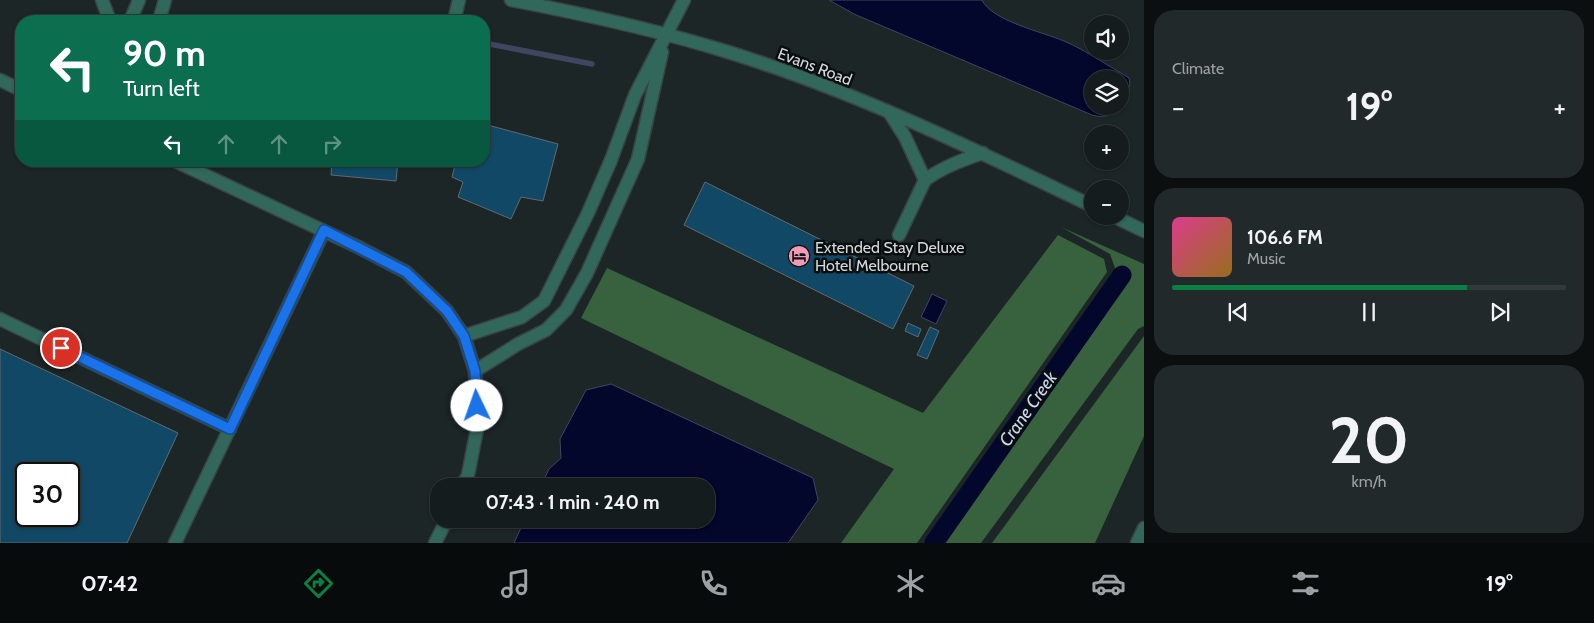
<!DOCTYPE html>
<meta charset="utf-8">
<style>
body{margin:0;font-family:Cabin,sans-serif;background:#22292a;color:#f1f3f6;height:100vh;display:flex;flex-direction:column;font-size:19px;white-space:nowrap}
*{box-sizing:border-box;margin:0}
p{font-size:16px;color:#9da1a4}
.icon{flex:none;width:28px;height:28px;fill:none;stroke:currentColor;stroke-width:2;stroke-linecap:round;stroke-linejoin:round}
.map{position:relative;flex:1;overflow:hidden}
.drawer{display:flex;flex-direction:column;gap:10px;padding:10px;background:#0c0f10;width:450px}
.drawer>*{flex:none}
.top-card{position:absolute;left:15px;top:15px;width:475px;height:152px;border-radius:20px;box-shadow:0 1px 4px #0004,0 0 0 1px #343a3b;background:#0b6e4f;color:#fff;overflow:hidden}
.controls{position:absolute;left:1084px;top:15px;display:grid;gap:10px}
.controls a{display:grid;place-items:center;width:45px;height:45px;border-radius:50%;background:#151c1d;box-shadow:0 1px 4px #0004,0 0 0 1px #343a3b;font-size:25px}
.speed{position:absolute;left:15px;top:462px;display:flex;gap:10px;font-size:25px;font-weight:700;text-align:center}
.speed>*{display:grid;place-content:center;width:65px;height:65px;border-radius:50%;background:#151c1d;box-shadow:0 1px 4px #0004,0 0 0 1px #343a3b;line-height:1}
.speed .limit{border:2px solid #111;border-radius:8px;background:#fff;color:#111}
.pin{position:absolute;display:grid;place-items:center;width:42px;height:42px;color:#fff;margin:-21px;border:2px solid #fff;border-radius:50%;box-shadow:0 1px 5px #0007}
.me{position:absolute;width:55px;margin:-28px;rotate:357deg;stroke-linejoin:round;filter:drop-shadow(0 0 4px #0008)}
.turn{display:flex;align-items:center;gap:18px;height:105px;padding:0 25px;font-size:22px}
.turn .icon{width:65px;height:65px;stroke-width:2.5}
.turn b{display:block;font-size:35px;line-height:42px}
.lanes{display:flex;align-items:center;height:48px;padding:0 25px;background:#0003;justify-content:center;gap:25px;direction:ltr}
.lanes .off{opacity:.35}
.big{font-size:38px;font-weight:700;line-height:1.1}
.drawer .card{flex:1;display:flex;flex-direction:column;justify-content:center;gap:8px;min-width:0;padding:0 18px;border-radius:20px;background:#22292a}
.drawer .dial{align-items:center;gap:0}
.dial b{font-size:65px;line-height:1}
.song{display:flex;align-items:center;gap:15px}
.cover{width:60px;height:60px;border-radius:8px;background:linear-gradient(135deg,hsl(330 70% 55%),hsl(40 70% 35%))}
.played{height:5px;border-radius:2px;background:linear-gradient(90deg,#0b8043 75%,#343a3b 75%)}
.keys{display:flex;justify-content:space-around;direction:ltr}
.heat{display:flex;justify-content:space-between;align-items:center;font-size:28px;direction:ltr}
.trip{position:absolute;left:430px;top:478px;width:285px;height:50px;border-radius:20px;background:#151c1d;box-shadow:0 1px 4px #0004,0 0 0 1px #343a3b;font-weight:700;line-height:50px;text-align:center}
.tabs{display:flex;height:80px;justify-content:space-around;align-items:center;background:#080b0c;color:#9da1a4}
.tabs .icon{width:35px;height:35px}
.tabs .selected{color:#0b8043}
.tabs b{font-size:22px;color:#f1f3f6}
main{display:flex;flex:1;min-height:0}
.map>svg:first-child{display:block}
</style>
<main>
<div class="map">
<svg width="1144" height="543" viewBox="0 0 1144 543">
<rect width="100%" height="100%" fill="#1c2627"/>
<!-- forest -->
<path fill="#38613d" d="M1061,227L1144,264V326L1138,329L981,543H928L1114,277L1116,271L1110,254Z
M1058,235L1104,259L1107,272L917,543H841L894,469L581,318L607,268L923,413Z
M1144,336V436L1095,543H992Z"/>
<!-- water -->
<path fill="#02072b" stroke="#414660" d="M829,0H982C992,21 1043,32 1064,41C1083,49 1102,62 1121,73L1129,78L1130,85L1120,104V79H1092V106H1118C1110,117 1104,118 1092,115L854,14Z
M932,294L947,301L936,324L921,317Z
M611,384L813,478L818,500L788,543H514L525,519H706V486H541L549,469L561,458L560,439L586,390Z"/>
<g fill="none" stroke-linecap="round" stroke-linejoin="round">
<!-- stream -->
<path stroke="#414660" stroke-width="5.5" d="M214,20L332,18L368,21
M484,43L592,64"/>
<!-- canal -->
<path stroke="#02072b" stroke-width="19" d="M934,543L1122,275"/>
</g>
<!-- building -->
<path fill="#114866" stroke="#616a6f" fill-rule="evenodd" d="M484,124L558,144L543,201L521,197L511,219L458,197L463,182L452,177L456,161H484Z
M332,161H398L396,181L331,175Z
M705,182L914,286L893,329L684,225Z
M908,323L921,329L918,337L905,331Z
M930,327L939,331L927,359L917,355Z
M0,349L178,433L127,543H0ZM26,474H69V516H26Z"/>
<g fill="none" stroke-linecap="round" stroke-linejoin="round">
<!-- minor casing -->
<g stroke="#394344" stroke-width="15">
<path id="minor" d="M102,0L110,21
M511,0C584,14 657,30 728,52C854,91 974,149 1092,206
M130,21L139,0
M159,21L165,0
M454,21L459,0
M0,80L21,90
M889,112L905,137L925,180C943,167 962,160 983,153
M175,161L358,247L406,272L447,311L464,336L475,371L478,424L468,475L462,486
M1113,216L1144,231
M899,235L925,180
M0,319L230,429
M464,336L522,317L544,301L588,213L611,160L635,95L684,0
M475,371L518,344L546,330L566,310L587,273L638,159L662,52
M175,543L324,231
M435,543L447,519
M1137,543L1144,528"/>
</g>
<!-- minor -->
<use href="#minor" stroke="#32675b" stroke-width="12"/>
</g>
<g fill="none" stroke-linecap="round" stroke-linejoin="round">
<!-- route casing -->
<g stroke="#114b97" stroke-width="12">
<path id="route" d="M61,348L230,429L324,230L406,272L447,311L464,336L475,371L477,406"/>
</g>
<!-- route -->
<use href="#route" stroke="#1a73e8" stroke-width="9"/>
</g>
<!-- icons -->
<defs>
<g id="hotel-disc" transform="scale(1.125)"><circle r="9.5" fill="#f09ab7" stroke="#0a0e0e"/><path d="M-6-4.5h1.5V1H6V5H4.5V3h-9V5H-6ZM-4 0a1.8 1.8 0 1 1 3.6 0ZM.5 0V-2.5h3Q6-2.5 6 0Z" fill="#111"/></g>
</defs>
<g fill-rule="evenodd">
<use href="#hotel-disc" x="799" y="256"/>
</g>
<g text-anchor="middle" stroke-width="5" stroke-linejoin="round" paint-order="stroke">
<!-- street labels -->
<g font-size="16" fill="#d4dadb" stroke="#0a0e0e">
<text transform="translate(815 66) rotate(21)" y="6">Evans Road</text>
</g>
<!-- poi labels -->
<g font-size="16" fill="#d4dadb" stroke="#0a0e0e" text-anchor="start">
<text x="815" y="253">Extended Stay Deluxe<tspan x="815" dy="18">Hotel Melbourne</tspan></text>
</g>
<!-- water labels -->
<g font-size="18" font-style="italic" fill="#cdd9f6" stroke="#0a0e0e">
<text transform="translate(1028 409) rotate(-55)" y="6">Crane Creek</text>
</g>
</g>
</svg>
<div class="controls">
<a><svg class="icon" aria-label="sound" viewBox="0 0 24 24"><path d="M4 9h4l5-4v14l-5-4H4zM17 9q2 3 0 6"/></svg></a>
<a><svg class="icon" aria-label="layers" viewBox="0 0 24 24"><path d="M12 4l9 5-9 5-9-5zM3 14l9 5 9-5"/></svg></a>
<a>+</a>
<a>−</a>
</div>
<div class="speed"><div class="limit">30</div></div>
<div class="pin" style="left:61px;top:348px;background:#d93025"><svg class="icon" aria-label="arrive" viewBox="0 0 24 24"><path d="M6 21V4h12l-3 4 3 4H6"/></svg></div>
<svg class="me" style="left:477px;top:406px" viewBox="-20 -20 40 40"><circle r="19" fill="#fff"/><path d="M0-13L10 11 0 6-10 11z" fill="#1a73e8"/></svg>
<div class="trip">07:43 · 1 min · 240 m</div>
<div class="top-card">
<div class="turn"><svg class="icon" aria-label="left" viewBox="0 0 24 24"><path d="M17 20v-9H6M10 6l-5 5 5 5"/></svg><div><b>90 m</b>Turn left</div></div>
<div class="lanes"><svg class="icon" aria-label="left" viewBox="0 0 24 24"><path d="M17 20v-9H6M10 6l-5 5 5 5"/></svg><svg class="icon off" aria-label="ahead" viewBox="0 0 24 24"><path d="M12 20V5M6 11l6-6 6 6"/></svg><svg class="icon off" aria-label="ahead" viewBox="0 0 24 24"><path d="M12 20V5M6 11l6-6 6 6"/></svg><svg class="icon off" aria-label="right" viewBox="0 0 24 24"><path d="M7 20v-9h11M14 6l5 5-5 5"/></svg></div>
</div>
</div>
<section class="drawer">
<div class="card"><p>Climate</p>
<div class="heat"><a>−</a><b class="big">19°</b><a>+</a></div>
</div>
<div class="card">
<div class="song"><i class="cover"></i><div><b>106.6 FM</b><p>Music</p></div></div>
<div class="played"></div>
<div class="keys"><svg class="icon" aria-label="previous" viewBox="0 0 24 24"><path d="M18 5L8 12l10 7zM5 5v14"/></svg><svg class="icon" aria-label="pause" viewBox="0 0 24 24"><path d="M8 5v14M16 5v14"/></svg><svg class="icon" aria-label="next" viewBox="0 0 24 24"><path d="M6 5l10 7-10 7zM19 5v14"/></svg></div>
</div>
<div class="card dial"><b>20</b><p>km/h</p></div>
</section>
</main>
<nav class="tabs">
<b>07:42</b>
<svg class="icon selected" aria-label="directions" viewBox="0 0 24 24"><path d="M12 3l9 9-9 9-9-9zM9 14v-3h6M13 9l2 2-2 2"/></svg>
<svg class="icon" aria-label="music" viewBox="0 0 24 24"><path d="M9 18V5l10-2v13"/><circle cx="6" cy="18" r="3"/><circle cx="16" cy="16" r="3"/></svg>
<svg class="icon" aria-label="phone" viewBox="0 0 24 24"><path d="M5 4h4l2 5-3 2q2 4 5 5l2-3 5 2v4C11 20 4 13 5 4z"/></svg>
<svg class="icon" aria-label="climate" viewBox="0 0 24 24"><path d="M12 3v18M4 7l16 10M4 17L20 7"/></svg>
<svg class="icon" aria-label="car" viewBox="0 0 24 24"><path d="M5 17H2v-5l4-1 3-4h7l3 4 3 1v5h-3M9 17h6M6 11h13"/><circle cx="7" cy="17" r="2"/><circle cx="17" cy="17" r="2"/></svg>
<svg class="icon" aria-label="filters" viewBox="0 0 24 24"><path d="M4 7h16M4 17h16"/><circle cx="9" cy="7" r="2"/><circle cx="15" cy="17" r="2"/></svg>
<b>19°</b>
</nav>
